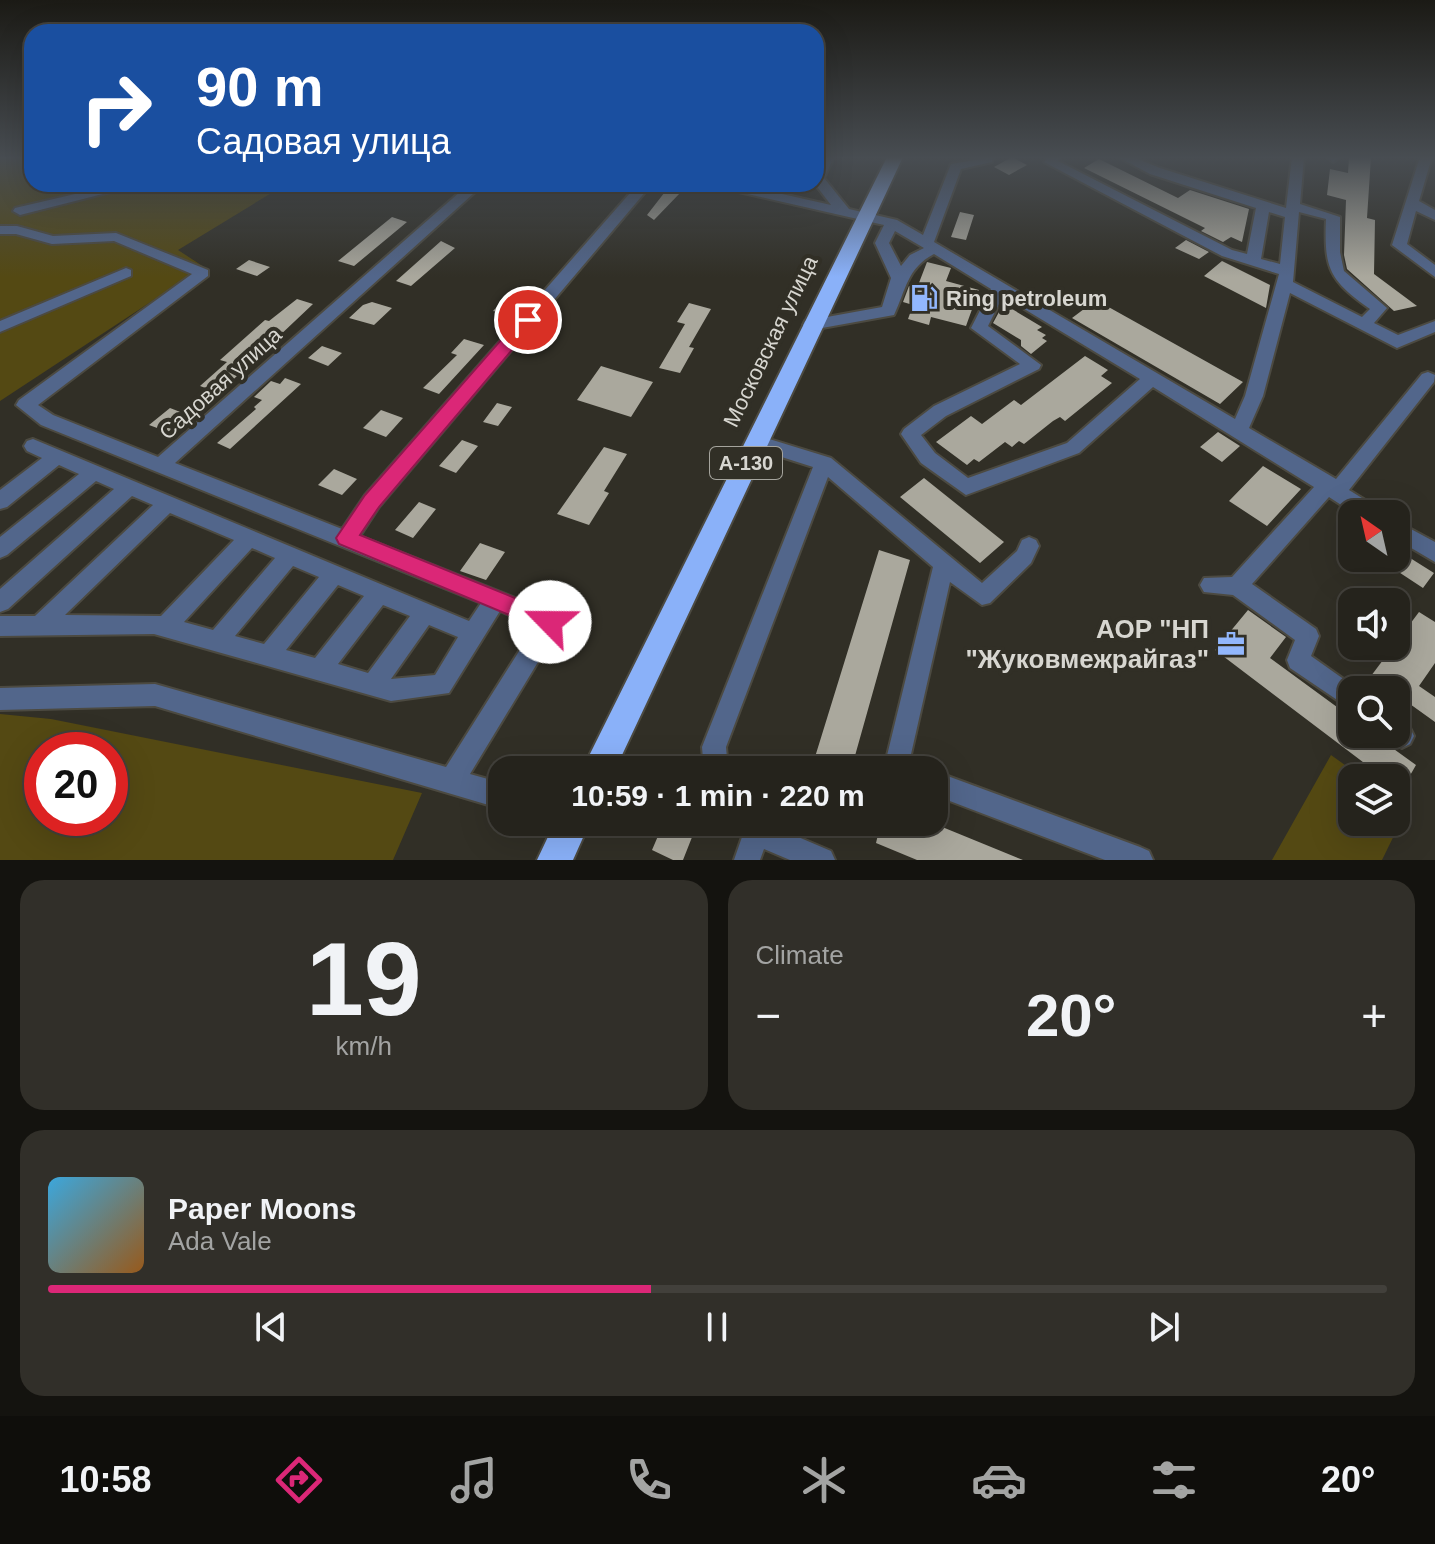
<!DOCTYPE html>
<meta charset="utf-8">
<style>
body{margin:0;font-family:Arial,sans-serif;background:#312f29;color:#f1f3f6;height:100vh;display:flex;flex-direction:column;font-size:30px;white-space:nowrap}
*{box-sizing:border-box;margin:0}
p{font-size:26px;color:#a3a4a3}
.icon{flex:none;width:44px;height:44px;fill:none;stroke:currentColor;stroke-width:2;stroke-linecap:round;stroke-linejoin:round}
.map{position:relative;height:860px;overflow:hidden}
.panel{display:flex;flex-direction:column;gap:20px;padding:20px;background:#14130f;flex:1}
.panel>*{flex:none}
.banner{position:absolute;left:24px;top:24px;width:800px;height:168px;border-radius:24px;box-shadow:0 8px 32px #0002,0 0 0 2px #42403b;background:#1a4fa0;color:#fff;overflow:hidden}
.needle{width:52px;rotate:326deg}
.fabs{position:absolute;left:1338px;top:500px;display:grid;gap:16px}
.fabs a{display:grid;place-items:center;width:72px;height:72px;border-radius:16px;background:#25231c;box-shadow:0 8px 32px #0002,0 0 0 2px #42403b;font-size:40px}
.speed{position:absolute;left:24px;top:732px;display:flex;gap:16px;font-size:40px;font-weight:700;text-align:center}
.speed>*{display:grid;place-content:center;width:104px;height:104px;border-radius:50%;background:#25231c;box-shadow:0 8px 32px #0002,0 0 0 2px #42403b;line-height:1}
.speed .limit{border:12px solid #d22;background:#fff;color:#111}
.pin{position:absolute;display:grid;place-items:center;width:68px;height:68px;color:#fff;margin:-34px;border:4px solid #fff;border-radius:50%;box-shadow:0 2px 8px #0007}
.me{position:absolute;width:88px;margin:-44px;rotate:293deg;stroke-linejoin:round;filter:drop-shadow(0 0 6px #0008)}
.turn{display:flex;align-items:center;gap:28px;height:168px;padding:0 40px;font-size:36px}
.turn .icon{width:104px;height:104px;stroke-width:2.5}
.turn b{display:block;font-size:56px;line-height:68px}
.big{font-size:60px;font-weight:800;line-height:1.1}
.panel .widget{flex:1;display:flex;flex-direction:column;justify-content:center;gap:12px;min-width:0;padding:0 28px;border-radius:24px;background:#312f29}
.panel .dial{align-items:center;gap:0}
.dial b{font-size:104px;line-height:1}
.song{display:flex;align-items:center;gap:24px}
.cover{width:96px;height:96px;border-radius:12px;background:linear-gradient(135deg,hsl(200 70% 55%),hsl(30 70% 35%))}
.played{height:8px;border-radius:4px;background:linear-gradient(90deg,#db2777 45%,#42403b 45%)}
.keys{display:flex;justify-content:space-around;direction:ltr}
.heat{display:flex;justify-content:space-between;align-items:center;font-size:44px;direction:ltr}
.panel .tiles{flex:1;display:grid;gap:20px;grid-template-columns:1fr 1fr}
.widget:last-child{grid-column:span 2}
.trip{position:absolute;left:488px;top:756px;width:460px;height:80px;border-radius:24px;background:#25231c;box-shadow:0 8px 32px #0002,0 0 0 2px #42403b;font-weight:800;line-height:80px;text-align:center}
.tab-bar{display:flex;height:128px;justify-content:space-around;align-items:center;background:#0f0e0b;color:#a3a4a3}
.tab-bar .icon{width:56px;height:56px}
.tab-bar .selected{color:#db2777}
.tab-bar b{font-size:36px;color:#f1f3f6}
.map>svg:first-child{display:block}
</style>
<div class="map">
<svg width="1435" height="860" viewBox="0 0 1435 860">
<rect width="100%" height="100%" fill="#312f26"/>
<!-- green -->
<path fill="#544913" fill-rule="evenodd" d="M0,157H32V184H302L273,192L178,250L204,267L0,401Z
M0,714L51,719L422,793L393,860H0ZM42,750H110V818H42Z
M1331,755L1363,778H1352V822H1396V802L1407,809L1382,860H1272Z"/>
<!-- building -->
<path fill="#aaa89d" d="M1012,157L1027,165L1009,175L994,167Z
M1349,157H1371L1367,218L1375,220L1374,274L1417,306L1394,311L1347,269L1344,255L1346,200L1327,195L1330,169L1348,173Z
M1099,159L1178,198L1190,190L1249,209L1242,242L1231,237L1223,242L1201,231L1205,228L1084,168Z
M668,188L681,192L654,220L647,215Z
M960,212L974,215L966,240L951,237Z
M392,217L407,222L354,266L338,261Z
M1186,240L1209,252L1199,259L1175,248Z
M441,241L455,248L411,286L396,281Z
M249,260L270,267L257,276L236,269Z
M1222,261L1270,285L1266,308L1204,276Z
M927,262L951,268L946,281L979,290L966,326L931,317L929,325L908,319L913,305L903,302L909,286L917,288Z
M297,299L313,304L219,393L200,386L227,362L220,360L265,320L269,321Z
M504,299L522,303L512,316L493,311Z
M1096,300L1243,382L1220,404L1072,318Z
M372,302L392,308L374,325L349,318L363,305Z
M689,303L711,309L689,347L694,348L680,373L659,368L685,324L677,322Z
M1007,306L1042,327L1037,330L1046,335L1042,338L1047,341L1031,354L1021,346V340L993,323L999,312Z
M464,339L484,345L439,394L423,388L457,355L451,353Z
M322,346L342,353L328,366L308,358Z
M1085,356L1108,370L1101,376L1112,383L1065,421L1060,417L1053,421L1024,444L1019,441L1012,447L1005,442L979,462L974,459L967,465L936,442L971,416L982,424L1014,400L1021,405Z
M601,366L653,382L631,417L577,400Z
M285,378L301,384L230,449L217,443L256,409L254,407L262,400L254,397L271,381L280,384Z
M497,403L512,407L498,426L483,422Z
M170,408L188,415L168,432L149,425Z
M381,410L403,418L386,437L363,428Z
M1218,432L1240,446L1222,462L1200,447Z
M462,440L478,446L456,473L439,466Z
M604,447L627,454L604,491L609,493L589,525L557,514Z
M1263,466L1301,489L1267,526L1229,501Z
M334,469L357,479L342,495L318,485Z
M924,478L1004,542L980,563L900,497Z
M419,502L436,509L413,538L395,530Z
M480,543L505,552L486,580L460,571Z
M879,550L910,560L851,770H811Z
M1399,551L1434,573L1423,588L1388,565Z
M1248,610L1286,637L1270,658L1352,718V734H1373L1416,765L1396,800V778H1384L1215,650Z
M1419,612L1435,622V663L1419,686L1435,697V722L1396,694V690L1371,676Z
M664,822H698L683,860H673L652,850Z
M881,822H930L1023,860H917L876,843Z"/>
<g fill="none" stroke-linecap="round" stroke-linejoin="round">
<!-- minor casing -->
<g stroke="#4c4a41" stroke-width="4">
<path id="minor" d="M822,157H834L824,178L849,209L897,220L923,235L951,164L993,157L992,162L961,169L934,242L1235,419L1245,396L1279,274L1222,256L1044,162L1048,157H1061L1058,161L1232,250L1247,254L1256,208L1150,174L1118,157H1133L1160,168L1286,208L1292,157H1304L1300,204L1340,217V252L1344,271L1387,308L1374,323L1398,335L1435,321V332L1397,348L1290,293L1263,396L1249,428L1336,479L1422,374L1428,372L1435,375L1434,382L1349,490L1378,508L1381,514H1355L1329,497L1252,584L1316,629L1319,636L1311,656L1359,690H1352V710L1290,668L1287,660L1295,640L1233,595L1204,592L1200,585L1204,578L1232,577L1314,487L1153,387L1079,453L966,495L921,463L901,434L904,429L934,406L1020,364L971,328L991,289L934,254C907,268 906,290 894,315L811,330L805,329L803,325L805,321L882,307L891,278L875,243L884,225L721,188L714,184H738L831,205L815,184L816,168ZM1269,212L1285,217L1280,264L1261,259ZM1299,212L1326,219C1324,269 1329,280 1370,309L1362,317L1293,282ZM895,231L924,248L910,255L901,266L889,243ZM1003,296L1140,379L1067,443L968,478L935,453L921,435L946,416L1039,369L1041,365L988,326Z
M1327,157H1339V158L1333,162Z
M1420,157H1432L1419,201L1435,210V220L1416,211L1407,244L1435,265V277L1392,245Z
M118,184H142L20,215L13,211L15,208Z
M469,184H484L175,463L342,529L365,495L638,184H652L379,507L360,536L558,615L561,622L558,629L470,774L502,783V809L155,706L0,710V688L155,684L446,767L535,626L500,611L449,693L391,701L154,634L0,636V616H35L153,505L132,496L8,609L0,612V589L114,489L96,481L7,555L0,558V537L79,474L59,465L7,507L0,509V490L42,458L27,451L24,446L27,441L33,439L469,621L481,603L41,425L16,405L19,400L192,274L114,241L52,244L16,234H0V226H17L53,236L116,233L208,270V276L38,405L53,415L158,457ZM170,513L234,540L161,616L65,615ZM252,548L275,558L213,630L184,622ZM293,566L319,577L264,644L235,636ZM338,585L364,596L315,658L286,650ZM383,605L410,616L368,673L338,664ZM429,625L458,637L435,675L391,679Z
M126,268L131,270V276L0,332V321Z
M756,435L831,458L982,583L1017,551L1022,540L1029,537L1036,540L1039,546L1031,563L990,603L982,605L950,582L909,763L912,770L884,768L933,567L828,477L726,747L728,770H704L702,747L813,467L750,447L747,442L750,437Z
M1396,521L1435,542V562L1396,539Z
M1396,720L1410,728L1414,736L1410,744L1402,748L1388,740L1385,734H1396Z
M934,771L1140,847L1149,851L1153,860H1105L934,795Z
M731,822H763L831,851L835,860H790L764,849L760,860H734L742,837Z"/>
</g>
<!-- highway casing -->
<g stroke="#4c4a41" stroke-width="4">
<path id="highway" d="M887,157H903L615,770H582Z
M555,822H590L573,860H537Z"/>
</g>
<!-- minor -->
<use href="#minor" fill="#52668b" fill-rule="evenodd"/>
<!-- highway -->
<use href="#highway" fill="#8ab1f9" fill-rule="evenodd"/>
</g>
<!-- sky -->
<linearGradient id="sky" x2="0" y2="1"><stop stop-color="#1b1a15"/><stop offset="0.57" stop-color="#484d52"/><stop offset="1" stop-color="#484d52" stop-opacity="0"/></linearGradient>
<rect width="1435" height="277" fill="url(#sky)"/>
<!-- route -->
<path fill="#db2777" stroke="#8e194d" stroke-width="2" d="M528,314L534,316V324L379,507L360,535L557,615L561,622L557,630L550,632L339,544L336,538L365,495L522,316Z"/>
<!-- icons -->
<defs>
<g id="fuel-bare" transform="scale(2.16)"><path d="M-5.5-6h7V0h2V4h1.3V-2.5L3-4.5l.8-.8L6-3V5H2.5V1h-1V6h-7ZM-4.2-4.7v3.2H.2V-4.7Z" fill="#92b7fd" stroke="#312f26" stroke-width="2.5" paint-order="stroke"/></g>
<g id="office-bare" transform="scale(2.16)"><path d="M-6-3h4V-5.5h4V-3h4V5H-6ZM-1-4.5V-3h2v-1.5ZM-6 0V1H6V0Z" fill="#92b7fd" stroke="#312f26" stroke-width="2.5" paint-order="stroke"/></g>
</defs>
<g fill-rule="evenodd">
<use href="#fuel-bare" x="924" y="298"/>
<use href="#office-bare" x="1231" y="644"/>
</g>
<g text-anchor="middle" stroke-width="8" stroke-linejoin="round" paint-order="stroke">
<!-- shield labels -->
<rect fill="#312f26" stroke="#a5a49d" stroke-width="2" x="710" y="447" width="72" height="32" rx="6"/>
<g font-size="20" font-weight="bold" fill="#d7d6d0">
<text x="746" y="470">А-130</text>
</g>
<!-- poi labels -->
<g font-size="22" font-weight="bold" fill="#d7d6d0" stroke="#312f26" text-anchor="start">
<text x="946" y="306">Ring petroleum</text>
</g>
<!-- street labels -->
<g font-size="22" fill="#d7d6d0" stroke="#312f26">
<text transform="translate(770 341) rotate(-64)" y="8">Московская улица</text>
<text transform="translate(220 383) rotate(-42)" y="8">Садовая улица</text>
</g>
<!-- near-poi labels -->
<g font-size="26" font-weight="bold" fill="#d7d6d0" stroke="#312f26" text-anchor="end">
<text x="1209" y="638">АОР "НП<tspan x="1209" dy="30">"Жуковмежрайгаз"</tspan></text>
</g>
</g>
</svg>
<div class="fabs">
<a><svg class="needle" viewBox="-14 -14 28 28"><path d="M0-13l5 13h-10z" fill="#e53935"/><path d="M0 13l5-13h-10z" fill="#a3a4a3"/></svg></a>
<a><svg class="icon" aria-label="sound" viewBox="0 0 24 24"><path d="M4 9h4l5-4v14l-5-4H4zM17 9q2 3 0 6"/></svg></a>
<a><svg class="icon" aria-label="search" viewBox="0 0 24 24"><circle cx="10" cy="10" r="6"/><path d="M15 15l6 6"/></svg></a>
<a><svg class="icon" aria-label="layers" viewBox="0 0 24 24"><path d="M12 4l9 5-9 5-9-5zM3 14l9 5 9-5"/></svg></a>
</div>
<div class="speed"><div class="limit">20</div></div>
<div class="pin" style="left:528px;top:320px;background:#d93025"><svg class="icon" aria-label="arrive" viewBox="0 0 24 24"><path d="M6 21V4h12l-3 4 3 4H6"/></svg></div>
<svg class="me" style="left:550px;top:622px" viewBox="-20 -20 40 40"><circle r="19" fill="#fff"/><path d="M0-13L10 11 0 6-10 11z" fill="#db2777"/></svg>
<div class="trip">10:59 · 1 min · 220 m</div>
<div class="banner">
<div class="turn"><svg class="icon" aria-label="right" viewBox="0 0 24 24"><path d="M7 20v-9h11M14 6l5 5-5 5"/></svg><div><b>90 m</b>Садовая улица</div></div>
</div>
</div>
<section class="panel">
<div class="tiles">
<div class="widget dial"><b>19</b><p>km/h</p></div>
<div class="widget"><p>Climate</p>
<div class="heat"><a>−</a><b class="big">20°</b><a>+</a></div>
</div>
<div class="widget">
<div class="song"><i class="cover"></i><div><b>Paper Moons</b><p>Ada Vale</p></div></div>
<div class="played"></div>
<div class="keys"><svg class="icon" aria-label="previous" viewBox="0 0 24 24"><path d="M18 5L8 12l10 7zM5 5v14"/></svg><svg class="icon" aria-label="pause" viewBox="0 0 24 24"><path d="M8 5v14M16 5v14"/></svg><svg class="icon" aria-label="next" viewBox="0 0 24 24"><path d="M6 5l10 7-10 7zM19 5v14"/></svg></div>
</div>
</div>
</section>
<nav class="tab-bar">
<b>10:58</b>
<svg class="icon selected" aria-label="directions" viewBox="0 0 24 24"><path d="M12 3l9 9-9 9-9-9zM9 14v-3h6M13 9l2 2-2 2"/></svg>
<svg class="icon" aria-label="music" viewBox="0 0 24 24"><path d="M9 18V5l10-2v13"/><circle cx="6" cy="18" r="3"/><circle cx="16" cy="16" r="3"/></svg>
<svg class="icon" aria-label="phone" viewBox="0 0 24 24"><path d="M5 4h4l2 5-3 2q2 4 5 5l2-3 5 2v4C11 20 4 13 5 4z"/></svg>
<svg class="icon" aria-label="climate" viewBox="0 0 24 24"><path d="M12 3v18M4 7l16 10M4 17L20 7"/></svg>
<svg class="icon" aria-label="car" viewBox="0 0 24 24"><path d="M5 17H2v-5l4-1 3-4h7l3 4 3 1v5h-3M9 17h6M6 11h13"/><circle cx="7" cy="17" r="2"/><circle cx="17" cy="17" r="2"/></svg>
<svg class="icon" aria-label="filters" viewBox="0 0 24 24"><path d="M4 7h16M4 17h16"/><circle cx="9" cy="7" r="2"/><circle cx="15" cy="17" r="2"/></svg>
<b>20°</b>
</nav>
